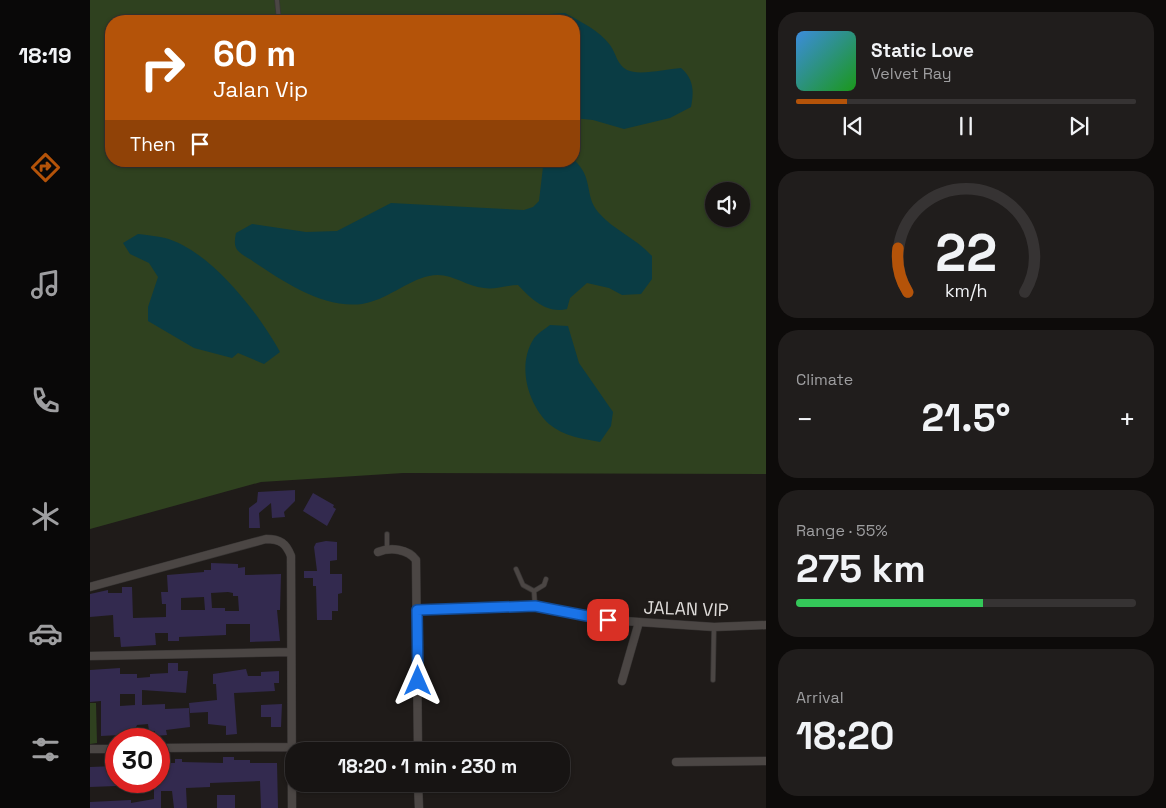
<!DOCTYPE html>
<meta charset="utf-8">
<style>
body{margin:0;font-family:"Space Grotesk",sans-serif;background:#201d1c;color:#f1f3f6;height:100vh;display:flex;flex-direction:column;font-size:19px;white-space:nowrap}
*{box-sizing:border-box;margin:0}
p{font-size:16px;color:#9e9ea0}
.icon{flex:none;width:28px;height:28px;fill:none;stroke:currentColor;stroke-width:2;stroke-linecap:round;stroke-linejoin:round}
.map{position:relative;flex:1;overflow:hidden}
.sheet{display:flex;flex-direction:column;gap:12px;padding:12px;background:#0d0b0a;width:400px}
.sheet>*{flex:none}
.banner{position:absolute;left:15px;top:15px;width:475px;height:152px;border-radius:20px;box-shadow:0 1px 4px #0004,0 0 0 1px #363333;background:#b45309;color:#fff;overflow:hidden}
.tools{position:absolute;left:615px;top:182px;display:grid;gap:10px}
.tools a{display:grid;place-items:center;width:45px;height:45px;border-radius:50%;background:#171413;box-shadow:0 1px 4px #0004,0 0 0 1px #363333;font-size:25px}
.speed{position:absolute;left:15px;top:728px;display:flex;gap:10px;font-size:25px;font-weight:700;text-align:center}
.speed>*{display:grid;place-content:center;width:65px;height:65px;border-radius:50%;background:#171413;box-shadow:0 1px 4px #0004,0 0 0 1px #363333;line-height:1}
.speed .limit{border:8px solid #d22;background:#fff;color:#111}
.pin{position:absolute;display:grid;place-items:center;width:42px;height:42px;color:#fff;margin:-21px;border-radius:10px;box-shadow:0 2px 8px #0006}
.me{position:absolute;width:55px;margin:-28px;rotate:0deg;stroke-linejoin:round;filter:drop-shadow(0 0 4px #0008)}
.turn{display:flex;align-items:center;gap:18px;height:105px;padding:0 25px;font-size:22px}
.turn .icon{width:65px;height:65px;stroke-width:2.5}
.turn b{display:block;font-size:35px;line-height:42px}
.then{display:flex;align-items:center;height:48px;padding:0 25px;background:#0003;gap:10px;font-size:19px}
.big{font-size:38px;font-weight:600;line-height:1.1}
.sheet .tile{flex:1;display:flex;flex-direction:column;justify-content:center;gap:8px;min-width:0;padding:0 18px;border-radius:20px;background:#201d1c}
.sheet .dial{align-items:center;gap:0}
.dial svg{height:130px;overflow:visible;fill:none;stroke:#363333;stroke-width:7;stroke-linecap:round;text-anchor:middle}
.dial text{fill:#f1f3f6;stroke:none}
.song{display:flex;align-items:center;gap:15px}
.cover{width:60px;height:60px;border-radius:8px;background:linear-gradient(135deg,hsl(210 70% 55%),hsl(120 70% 35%))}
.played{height:5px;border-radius:2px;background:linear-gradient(90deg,#b45309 15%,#363333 15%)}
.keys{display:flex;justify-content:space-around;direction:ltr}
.heat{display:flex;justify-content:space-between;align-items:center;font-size:28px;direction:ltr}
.charge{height:8px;border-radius:4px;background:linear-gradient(90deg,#34c759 55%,#363333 0)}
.trip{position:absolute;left:195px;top:742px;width:285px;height:50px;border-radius:20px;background:#171413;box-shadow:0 1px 4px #0004,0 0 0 1px #363333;font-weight:600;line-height:50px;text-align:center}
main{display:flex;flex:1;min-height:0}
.tabs{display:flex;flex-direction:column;width:90px;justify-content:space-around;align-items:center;background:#090808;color:#9e9ea0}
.tabs .icon{width:35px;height:35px}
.tabs .on{color:#b45309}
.tabs b{font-size:22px;color:#f1f3f6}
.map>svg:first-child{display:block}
</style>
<main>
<nav class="tabs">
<b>18:19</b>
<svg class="icon on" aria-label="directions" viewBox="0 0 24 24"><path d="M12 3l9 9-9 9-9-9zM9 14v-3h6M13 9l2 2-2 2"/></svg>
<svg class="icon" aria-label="music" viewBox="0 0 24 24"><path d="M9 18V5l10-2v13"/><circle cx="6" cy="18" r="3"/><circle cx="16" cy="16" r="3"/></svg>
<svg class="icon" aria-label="phone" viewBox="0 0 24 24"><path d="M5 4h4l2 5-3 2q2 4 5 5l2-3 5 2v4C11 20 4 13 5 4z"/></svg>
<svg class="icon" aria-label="climate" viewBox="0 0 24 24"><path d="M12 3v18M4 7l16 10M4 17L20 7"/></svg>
<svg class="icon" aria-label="car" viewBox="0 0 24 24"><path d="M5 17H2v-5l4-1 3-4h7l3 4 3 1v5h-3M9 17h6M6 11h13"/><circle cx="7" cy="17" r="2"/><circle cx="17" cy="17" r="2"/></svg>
<svg class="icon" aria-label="filters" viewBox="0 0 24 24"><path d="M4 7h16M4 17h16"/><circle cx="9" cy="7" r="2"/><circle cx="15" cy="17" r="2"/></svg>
</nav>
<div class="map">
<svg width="676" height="808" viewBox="0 0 676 808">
<rect width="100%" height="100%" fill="#1f1b19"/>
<!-- green -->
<path fill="#2f411f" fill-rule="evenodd" d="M0,0H676V474L313,473L171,482L0,529ZM21,21H484V161H21ZM624,191H651V219H624Z
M0,703H6L7,743L0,744Z"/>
<!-- water -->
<path fill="#0a3c44" d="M475,13C491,22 509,30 520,45C526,53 527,65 537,70C549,76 576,69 591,68C604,79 604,92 601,107L580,118L534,129L503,120L484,118V21H425L427,16Z
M484,160C504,178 494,195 508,212C523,230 546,238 562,256V279L551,294L532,295L519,288L497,283L480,298L477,309C457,314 441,299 428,285C417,285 404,290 394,288C374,286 360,271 339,276C316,281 297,300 272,304C234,309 194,282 164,262C159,258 149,254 146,248C144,243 145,238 146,233L162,224L216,232L247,231L301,203L434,210L443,207L449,201L453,167L465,161Z
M48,234C57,235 67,236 75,238C120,250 168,312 190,352L174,364L148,353L142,358L104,348L58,321V307L68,277L59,263L40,254L33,243Z
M460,325L478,326L489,363L523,412L521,426L510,442C493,439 473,436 459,424C438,404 427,366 443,340C446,334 455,329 460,325Z"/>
<!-- building -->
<path fill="#332a4f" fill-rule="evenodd" d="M205,490V501L194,512L195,517L182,518L181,503L169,513L170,528H159V508L167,502L168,492Z
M223,493L244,505L243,507L246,509L237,526L213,511Z
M236,541L247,542V560L240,561V574H252V593L248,594V611H242V620H227L226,586H223V578H214V571H227L224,547L226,543Z
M121,563L148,564V568L155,567V575L191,574L190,610H187L190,641L160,642V624H136V635L89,637V641H78V633H65L66,645L31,647L30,637H24L23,615L0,617V594L18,590V593H32V587H42L43,618L76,617V604H72L71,592H78L77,575L114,572V570H121ZM138,592L143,593V596H148L149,611H135V608H122L121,593ZM114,597L115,610H91V598Z
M78,663H88V671H98L96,693L52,690V705L75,704V709L99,708L100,727L76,730L77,735L65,736V731H59L58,724L47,725L44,732H30V735L11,736V701L0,702V670L30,668V674H47V678L60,677V674L78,673ZM30,694H45V705L30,706Z
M156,669L158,676H171V672L189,671V683H184L185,691L144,693L147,734L136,735V726L118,724V712L100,713L99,703L127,700L126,684H123V674Z
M192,704L191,727H181V717H171V705Z
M224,741L243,742L245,751H224Z
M133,757H144V760H160V763H187L188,808H171L170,781L120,783V787L96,788L97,808H84L82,791H71V808H0V802L41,800V803L64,799V787L34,788V781H69V763H85V759H92V762L133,763Z
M26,766V786L0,787V767Z
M127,795H145V808H127Z"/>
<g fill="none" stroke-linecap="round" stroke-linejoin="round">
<!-- service casing -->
<g stroke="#383534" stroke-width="5.5">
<path id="service" d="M187,0L189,21
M297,534V549
M426,569L433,585L444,591
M445,606L444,591L454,585L456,579
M623,680L624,627"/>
</g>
<!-- minor casing -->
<g stroke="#383534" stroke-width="9">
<path id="minor" d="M288,552C301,547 318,549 326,560L328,751
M0,587L176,539C190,539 196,543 201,556L202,808
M327,611L445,606L519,620L624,627L676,625
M0,656L200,652
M532,681L549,622
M69,748L201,747
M0,749H26
M586,762L676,761
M328,784L329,808"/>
</g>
<!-- service -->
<use href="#service" stroke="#4b4644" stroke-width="4"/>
<!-- minor -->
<use href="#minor" stroke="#4b4644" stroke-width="8"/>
</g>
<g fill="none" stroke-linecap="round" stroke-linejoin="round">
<!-- route casing -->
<g stroke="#114b97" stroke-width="12">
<path id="route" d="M328,681L327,610L445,606L518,620"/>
</g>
<!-- route -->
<use href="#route" stroke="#1a73e8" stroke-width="9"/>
</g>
<g text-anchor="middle" stroke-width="5" stroke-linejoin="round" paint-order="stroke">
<!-- street labels -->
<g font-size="18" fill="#dedbd9" stroke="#1f1b19">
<text transform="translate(596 609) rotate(2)" y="6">JALAN VIP</text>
</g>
</g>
</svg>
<div class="tools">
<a><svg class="icon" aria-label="sound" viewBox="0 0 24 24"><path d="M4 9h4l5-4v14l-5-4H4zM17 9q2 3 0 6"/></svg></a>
</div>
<div class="speed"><div class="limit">30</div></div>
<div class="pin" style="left:518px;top:620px;background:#d93025"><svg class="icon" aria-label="arrive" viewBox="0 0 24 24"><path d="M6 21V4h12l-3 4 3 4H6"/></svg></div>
<svg class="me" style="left:328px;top:681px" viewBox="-20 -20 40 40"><path d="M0-17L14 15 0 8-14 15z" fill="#1a73e8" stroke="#fff" stroke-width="4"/></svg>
<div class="trip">18:20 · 1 min · 230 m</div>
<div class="banner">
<div class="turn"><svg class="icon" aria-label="right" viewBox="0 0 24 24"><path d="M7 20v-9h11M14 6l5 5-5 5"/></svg><div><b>60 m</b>Jalan Vip</div></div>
<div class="then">Then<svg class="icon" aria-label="arrive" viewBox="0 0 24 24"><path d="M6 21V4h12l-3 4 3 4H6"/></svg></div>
</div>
</div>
<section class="sheet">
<div class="tile">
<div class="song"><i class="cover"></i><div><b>Static Love</b><p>Velvet Ray</p></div></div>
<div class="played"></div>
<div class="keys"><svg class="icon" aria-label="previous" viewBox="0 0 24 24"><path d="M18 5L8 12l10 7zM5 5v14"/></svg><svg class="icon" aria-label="pause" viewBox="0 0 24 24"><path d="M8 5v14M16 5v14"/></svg><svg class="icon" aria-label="next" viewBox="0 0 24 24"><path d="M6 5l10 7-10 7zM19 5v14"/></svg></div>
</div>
<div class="tile dial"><svg viewBox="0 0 100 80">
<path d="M14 69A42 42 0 1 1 86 69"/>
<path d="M14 69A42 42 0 0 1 8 42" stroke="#b45309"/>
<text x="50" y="56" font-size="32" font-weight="700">22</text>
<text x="50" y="72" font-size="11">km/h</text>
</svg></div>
<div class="tile"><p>Climate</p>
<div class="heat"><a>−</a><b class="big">21.5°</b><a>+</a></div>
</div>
<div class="tile"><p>Range · 55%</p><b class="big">275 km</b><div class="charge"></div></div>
<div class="tile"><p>Arrival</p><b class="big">18:20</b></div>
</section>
</main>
